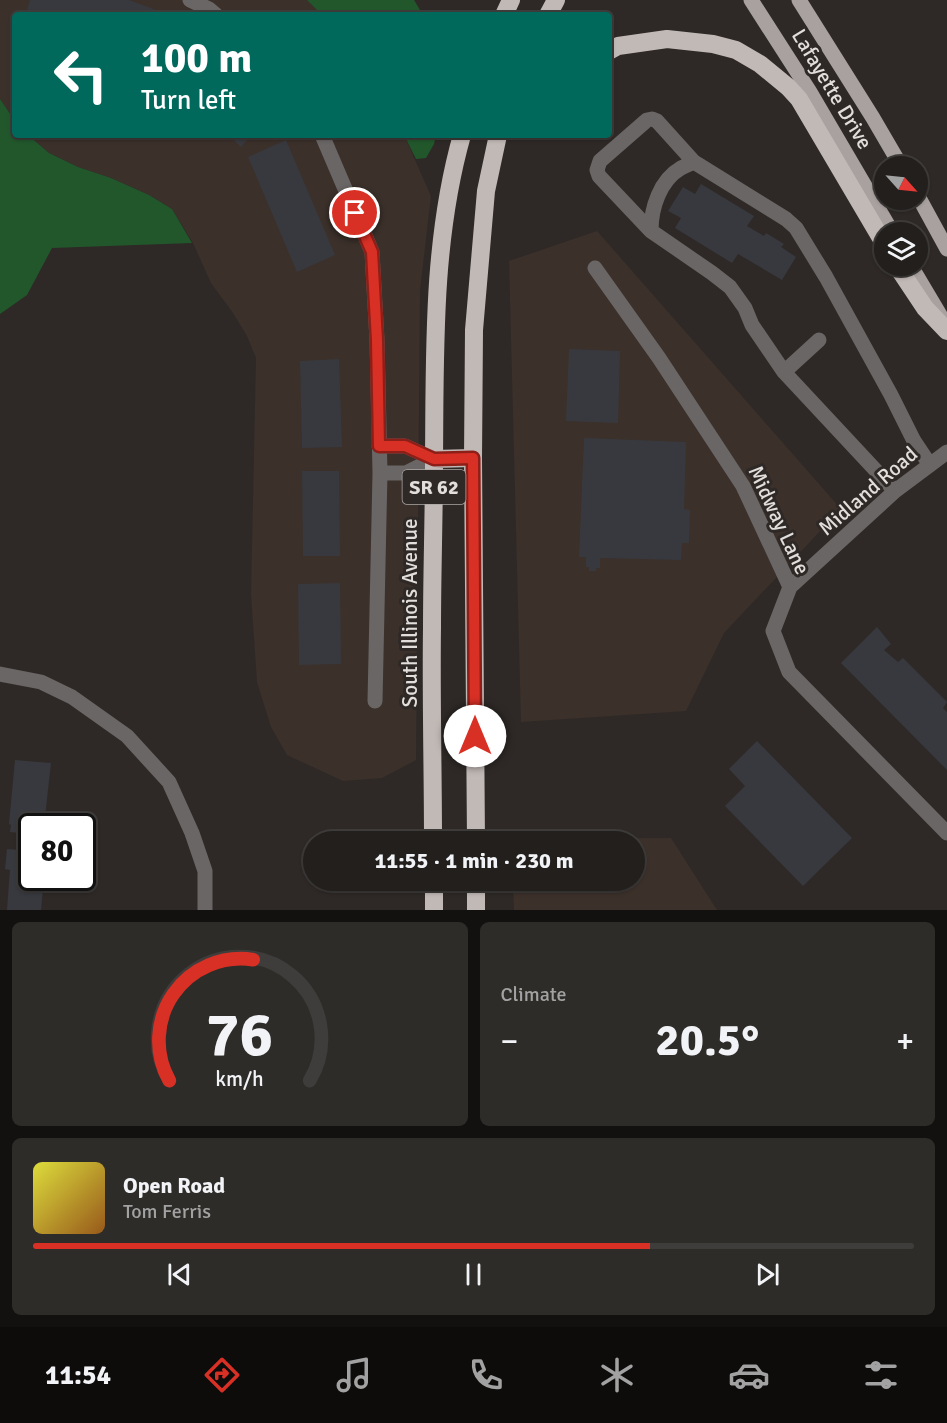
<!DOCTYPE html>
<meta charset="utf-8">
<style>
body{margin:0;font-family:Signika,sans-serif;background:#2e2c29;color:#f1f3f6;height:100vh;display:flex;flex-direction:column;font-size:22px;white-space:nowrap}
*{box-sizing:border-box;margin:0}
p{font-size:20px;color:#a2a2a3}
.icon{flex:none;width:33px;height:33px;fill:none;stroke:currentColor;stroke-width:2;stroke-linecap:round;stroke-linejoin:round}
.map{position:relative;height:910px;overflow:hidden}
.panel{display:flex;flex-direction:column;gap:12px;padding:12px;background:#13110f;flex:1}
.panel>*{flex:none}
.banner{position:absolute;left:12px;top:12px;width:600px;height:126px;border-radius:6px;box-shadow:0 2px 4px #0004,0 0 0 2px #3f3d3b;background:#00695c;color:#fff;overflow:hidden}
.needle{width:39px;rotate:117deg}
.buttons{position:absolute;left:874px;top:156px;display:grid;gap:12px}
.buttons a{display:grid;place-items:center;width:54px;height:54px;border-radius:50%;background:#221f1c;box-shadow:0 2px 4px #0004,0 0 0 2px #3f3d3b;font-size:30px}
.speed{position:absolute;left:18px;top:813px;display:flex;gap:12px;font-size:30px;font-weight:700;text-align:center}
.speed>*{display:grid;place-content:center;width:78px;height:78px;border-radius:50%;background:#221f1c;box-shadow:0 2px 4px #0004,0 0 0 2px #3f3d3b;line-height:1}
.speed .limit{border:3px solid #111;border-radius:9px;background:#fff;color:#111}
.pin{position:absolute;display:grid;place-items:center;width:51px;height:51px;color:#fff;margin:-26px;border:3px solid #fff;border-radius:50%;box-shadow:0 2px 6px #0007}
.me{position:absolute;width:66px;margin:-33px;rotate:0deg;stroke-linejoin:round;filter:drop-shadow(0 0 4px #0008)}
.turn{display:flex;align-items:center;gap:21px;height:126px;padding:0 30px;font-size:27px}
.turn .icon{width:78px;height:78px;stroke-width:2.5}
.turn b{display:block;font-size:42px;line-height:51px}
.big{font-size:45px;font-weight:700;line-height:1.1}
.panel .card{flex:1;display:flex;flex-direction:column;justify-content:center;gap:9px;min-width:0;padding:0 21px;border-radius:9px;background:#2e2c29}
.panel .dial{align-items:center;gap:0}
.dial svg{height:156px;overflow:visible;fill:none;stroke:#3f3d3b;stroke-width:7;stroke-linecap:round;text-anchor:middle}
.dial text{fill:#f1f3f6;stroke:none}
.song{display:flex;align-items:center;gap:18px}
.cover{width:72px;height:72px;border-radius:9px;background:linear-gradient(135deg,hsl(60 70% 55%),hsl(30 70% 35%))}
.played{height:6px;border-radius:3px;background:linear-gradient(90deg,#d93025 70%,#3f3d3b 70%)}
.keys{display:flex;justify-content:space-around;direction:ltr}
.heat{display:flex;justify-content:space-between;align-items:center;font-size:33px;direction:ltr}
.panel .tiles{flex:1;display:grid;gap:12px;grid-template-columns:1fr 1fr}
.card:last-child{grid-column:span 2}
.trip{position:absolute;left:303px;top:831px;width:342px;height:60px;border-radius:30px;background:#221f1c;box-shadow:0 2px 4px #0004,0 0 0 2px #3f3d3b;font-weight:700;line-height:60px;text-align:center}
.tab-bar{display:flex;height:96px;justify-content:space-around;align-items:center;background:#0e0c0b;color:#a2a2a3}
.tab-bar .icon{width:42px;height:42px}
.tab-bar .on{color:#d93025}
.tab-bar b{font-size:27px;color:#f1f3f6}
.map>svg:first-child{display:block}
</style>
<div class="map">
<svg width="947" height="910" viewBox="0 0 947 910">
<rect width="100%" height="100%" fill="#2e2926"/>
<!-- built -->
<path fill="#3b302a" d="M0,0H307L322,15H15V121L0,99Z
M28,135H404L431,196L420,290L416,760L382,778L343,781L287,755L271,727L257,682L251,594L256,358L247,336L233,313L211,283L193,243L172,209L149,195L111,178L78,167L49,153Z
M597,231L841,509L724,633L686,711L521,722L509,261Z
M671,838L717,910H514L513,881L634,880V842H513L512,839Z"/>
<!-- green -->
<path fill="#22572c" d="M307,0H414L423,15H322Z
M0,99L15,121V135H28L49,153L78,167L111,178L149,195L172,209L192,243L52,248L27,295L0,314Z
M404,135H436L434,144L426,158L416,159Z"/>
<!-- building -->
<path fill="#38393e" d="M30,0H129L156,10L154,15H41L27,10Z
M228,135H251L241,147Z
M286,140L335,255L297,272L248,157Z
M701,184L754,216L747,226L764,236L766,233L784,244L781,247L796,257L782,280L738,254L732,263L675,228L681,218L668,211L683,187L695,194Z
M569,349L620,351L618,423L566,421Z
M339,359L342,447L302,448L300,361Z
M584,438L686,442L684,509L690,510L689,543H682L681,560L600,558V568H596V571H589V567H586V557H579Z
M302,471H339L340,556H303Z
M340,583L341,664L299,665L298,584Z
M877,627L891,644L884,650L898,662L903,658L947,702L943,708L947,712V770L841,663Z
M757,741L852,838L803,886L725,806L745,786L729,769Z
M15,760L51,763L44,826H32V834L10,832L11,825L9,824Z
M7,849L32,851V878H44L41,910H7L10,870L5,869Z"/>
<g fill="none" stroke-linecap="round" stroke-linejoin="round">
<!-- minor -->
<path stroke="#696665" stroke-width="15" d="M190,0L209,9L216,15
M322,135L372,252L377,340L380,473L375,701
M694,162L657,121L652,119L647,120L600,161L597,170L599,176L651,231L712,273L730,287L745,308L752,325L784,372L895,491
M651,231C651,208 660,180 681,168C685,166 690,164 694,162L786,219L796,228L826,277L891,395L914,441L930,465
M595,268L659,358L743,486L790,587L773,631L789,672L947,833
M784,372L819,340
M379,446H405L434,459
M380,473H406L434,459
M790,587L895,491L947,452
M0,674L41,682L72,697L127,736L169,782L192,833L205,871V910"/>
<!-- major -->
<path stroke="#a8a19f" stroke-width="15" d="M751,0L810,92L892,232
M799,0L873,118L901,166
M918,196L947,249
M911,266L943,320"/>
<!-- highway -->
<path stroke="#c1b9b6" stroke-width="18" d="M504,15L511,0
M548,15L556,0
M609,51L618,46L667,39L713,44L736,50L760,64L788,87L799,99L885,245
M897,266L925,308L947,331
M434,459L473,458
M433,842C433,770 431,699 432,628C432,572 434,516 434,460C435,351 432,241 462,135
M476,842L473,458L474,330L486,191L498,135
M434,880V910
M476,880V910"/>
</g>
<g fill="none" stroke-linecap="round" stroke-linejoin="round">
<!-- route casing -->
<g stroke="#8d1f18" stroke-width="15">
<path id="route" d="M355,213L372,252L377,340L379,446H405L434,459L473,458L475,736"/>
</g>
<!-- route -->
<use href="#route" stroke="#d93025" stroke-width="10"/>
</g>
<g text-anchor="middle" stroke-width="6" stroke-linejoin="round" paint-order="stroke">
<!-- shield labels -->
<rect fill="#2e2926" stroke="#aca8a5" stroke-width="1.5" x="402.5" y="470" width="63" height="34" rx="4.5"/>
<g font-size="20" font-weight="bold" fill="#e2dedc">
<text x="434" y="494">SR 62</text>
</g>
<!-- street labels -->
<g font-size="21" fill="#e2dedc" stroke="#2e2926">
<text transform="translate(832 89) rotate(59)" y="7">Lafayette Drive</text>
<text transform="translate(868 491) rotate(-41)" y="7">Midland Road</text>
<text transform="translate(779 520) rotate(65)" y="7">Midway Lane</text>
<text transform="translate(410 613) rotate(-90)" y="7">South Illinois Avenue</text>
</g>
</g>
</svg>
<div class="buttons">
<a><svg class="needle" viewBox="-14 -14 28 28"><path d="M0-13l5 13h-10z" fill="#e53935"/><path d="M0 13l5-13h-10z" fill="#a2a2a3"/></svg></a>
<a><svg class="icon" aria-label="layers" viewBox="0 0 24 24"><path d="M12 4l9 5-9 5-9-5zM3 14l9 5 9-5"/></svg></a>
</div>
<div class="speed"><div class="limit">80</div></div>
<div class="pin" style="left:355px;top:213px;background:#d93025"><svg class="icon" aria-label="arrive" viewBox="0 0 24 24"><path d="M6 21V4h12l-3 4 3 4H6"/></svg></div>
<svg class="me" style="left:475px;top:736px" viewBox="-20 -20 40 40"><circle r="19" fill="#fff"/><path d="M0-13L10 11 0 6-10 11z" fill="#d93025"/></svg>
<div class="trip">11:55 · 1 min · 230 m</div>
<div class="banner">
<div class="turn"><svg class="icon" aria-label="left" viewBox="0 0 24 24"><path d="M17 20v-9H6M10 6l-5 5 5 5"/></svg><div><b>100 m</b>Turn left</div></div>
</div>
</div>
<section class="panel">
<div class="tiles">
<div class="card dial"><svg viewBox="0 0 100 80">
<path d="M14 69A42 42 0 1 1 86 69"/>
<path d="M14 69A42 42 0 0 1 57 7" stroke="#d93025"/>
<text x="50" y="56" font-size="32" font-weight="700">76</text>
<text x="50" y="72" font-size="11">km/h</text>
</svg></div>
<div class="card"><p>Climate</p>
<div class="heat"><a>−</a><b class="big">20.5°</b><a>+</a></div>
</div>
<div class="card">
<div class="song"><i class="cover"></i><div><b>Open Road</b><p>Tom Ferris</p></div></div>
<div class="played"></div>
<div class="keys"><svg class="icon" aria-label="previous" viewBox="0 0 24 24"><path d="M18 5L8 12l10 7zM5 5v14"/></svg><svg class="icon" aria-label="pause" viewBox="0 0 24 24"><path d="M8 5v14M16 5v14"/></svg><svg class="icon" aria-label="next" viewBox="0 0 24 24"><path d="M6 5l10 7-10 7zM19 5v14"/></svg></div>
</div>
</div>
</section>
<nav class="tab-bar">
<b>11:54</b>
<svg class="icon on" aria-label="directions" viewBox="0 0 24 24"><path d="M12 3l9 9-9 9-9-9zM9 14v-3h6M13 9l2 2-2 2"/></svg>
<svg class="icon" aria-label="music" viewBox="0 0 24 24"><path d="M9 18V5l10-2v13"/><circle cx="6" cy="18" r="3"/><circle cx="16" cy="16" r="3"/></svg>
<svg class="icon" aria-label="phone" viewBox="0 0 24 24"><path d="M5 4h4l2 5-3 2q2 4 5 5l2-3 5 2v4C11 20 4 13 5 4z"/></svg>
<svg class="icon" aria-label="climate" viewBox="0 0 24 24"><path d="M12 3v18M4 7l16 10M4 17L20 7"/></svg>
<svg class="icon" aria-label="car" viewBox="0 0 24 24"><path d="M5 17H2v-5l4-1 3-4h7l3 4 3 1v5h-3M9 17h6M6 11h13"/><circle cx="7" cy="17" r="2"/><circle cx="17" cy="17" r="2"/></svg>
<svg class="icon" aria-label="filters" viewBox="0 0 24 24"><path d="M4 7h16M4 17h16"/><circle cx="9" cy="7" r="2"/><circle cx="15" cy="17" r="2"/></svg>
</nav>
